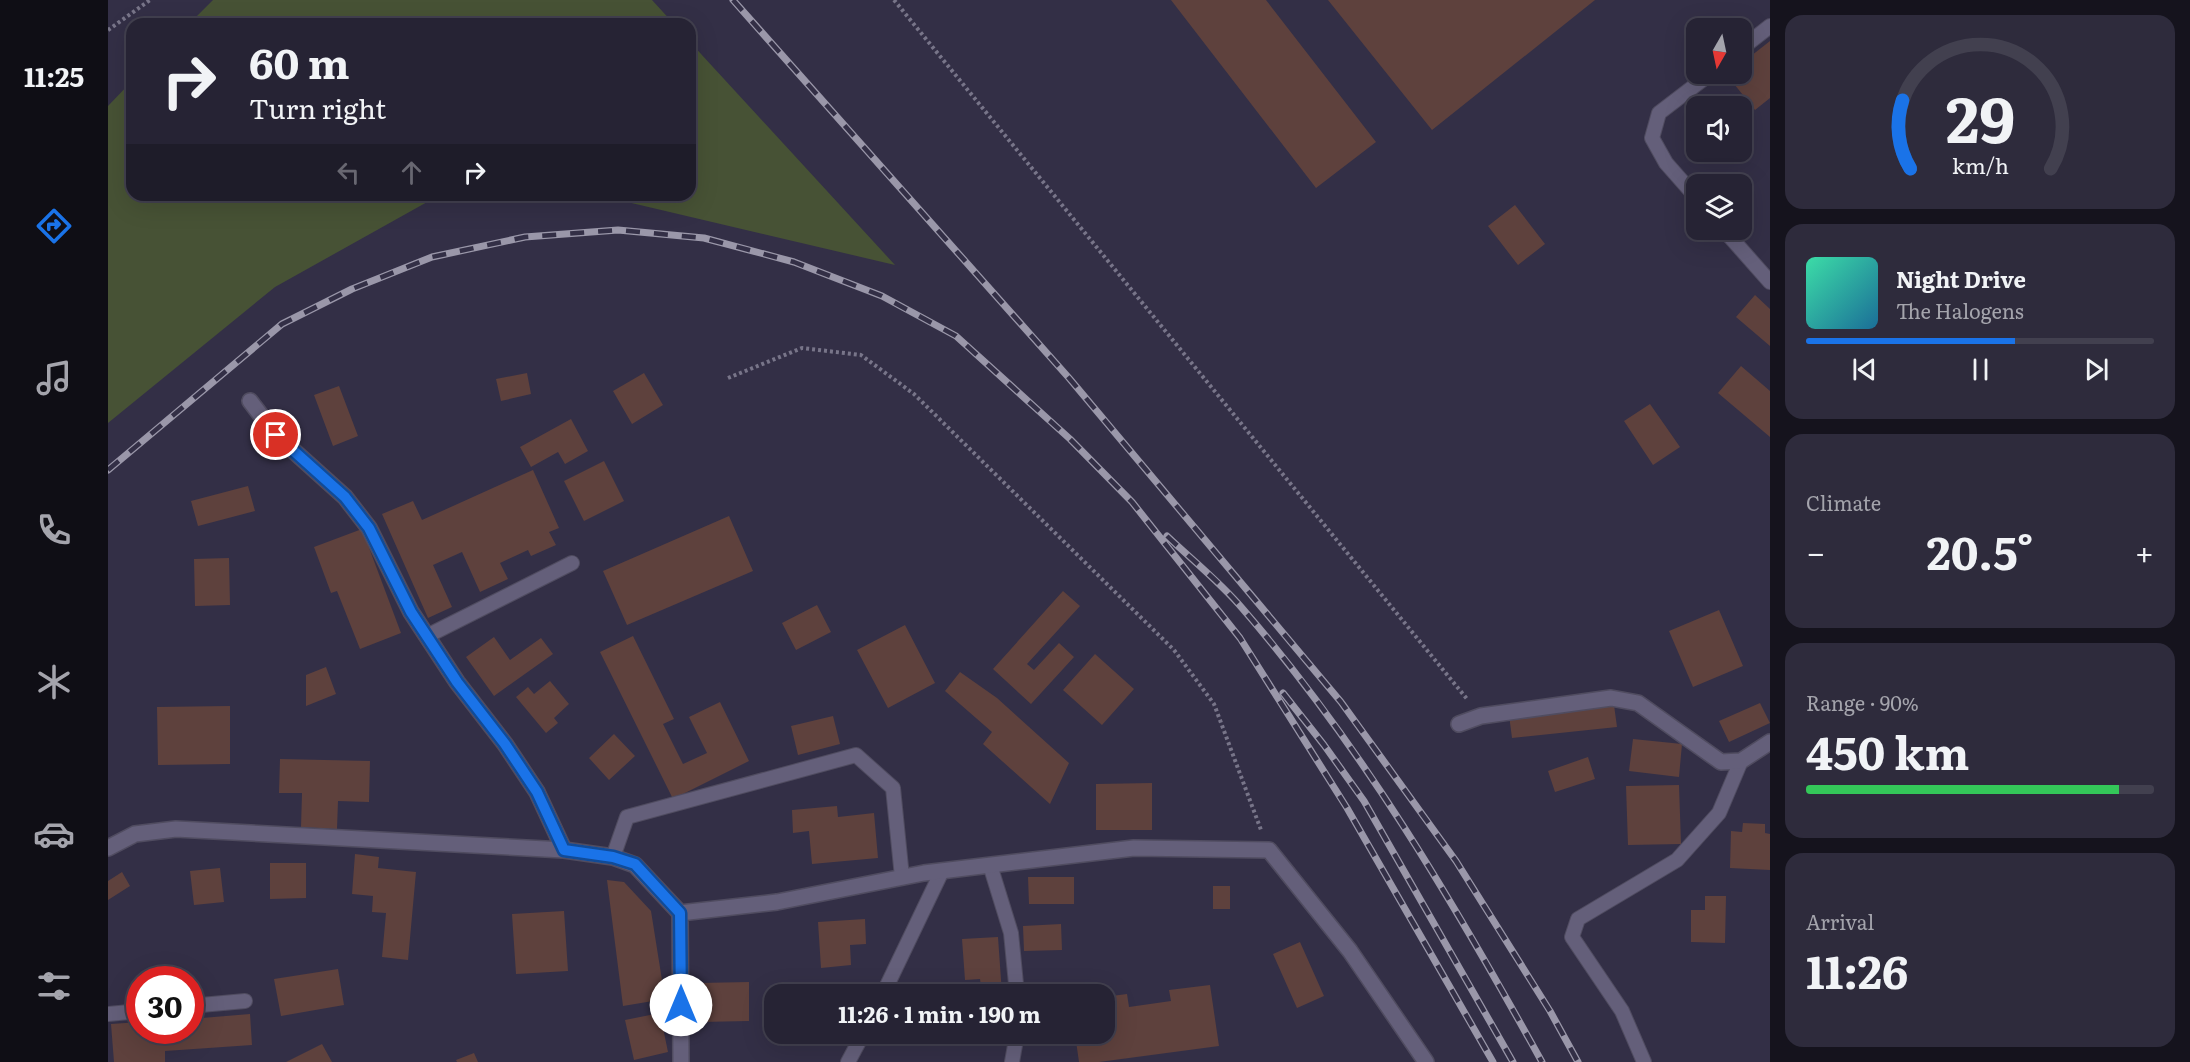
<!DOCTYPE html>
<meta charset="utf-8">
<style>
body{margin:0;font-family:Literata,serif;background:#2e2b3c;color:#f1f3f6;height:100vh;display:flex;flex-direction:column;font-size:22px;white-space:nowrap}
*{box-sizing:border-box;margin:0}
p{font-size:20px;color:#a4a4ac}
.icon{flex:none;width:33px;height:33px;fill:none;stroke:currentColor;stroke-width:2;stroke-linecap:round;stroke-linejoin:round}
.map{position:relative;flex:1;overflow:hidden}
.drawer{display:flex;flex-direction:column;gap:15px;padding:15px;background:#15131d;width:420px}
.drawer>*{flex:none}
.guide{position:absolute;left:18px;top:18px;width:570px;height:183px;border-radius:18px;box-shadow:0 6px 24px #0002,0 0 0 2px #42404f;background:#262334;color:#f1f3f6;overflow:hidden}
.needle{width:39px;rotate:189deg}
.tools{position:absolute;left:1578px;top:18px;display:grid;gap:12px}
.tools a{display:grid;place-items:center;width:66px;height:66px;border-radius:12px;background:#262334;box-shadow:0 6px 24px #0002,0 0 0 2px #42404f;font-size:30px}
.speed{position:absolute;left:18px;top:966px;display:flex;gap:12px;font-size:30px;font-weight:700;text-align:center}
.speed>*{display:grid;place-content:center;width:78px;height:78px;border-radius:50%;background:#262334;box-shadow:0 6px 24px #0002,0 0 0 2px #42404f;line-height:1}
.speed .limit{border:9px solid #d22;background:#fff;color:#111}
.pin{position:absolute;display:grid;place-items:center;width:51px;height:51px;color:#fff;margin:-26px;border:3px solid #fff;border-radius:50%;box-shadow:0 2px 6px #0007}
.me{position:absolute;width:66px;margin:-33px;rotate:0deg;stroke-linejoin:round;filter:drop-shadow(0 0 4px #0008)}
.turn{display:flex;align-items:center;gap:21px;height:126px;padding:0 24px;font-size:27px}
.turn .icon{width:78px;height:78px;stroke-width:2.5}
.turn b{display:block;font-size:42px;line-height:51px}
.lanes{display:flex;align-items:center;height:57px;padding:0 24px;background:#0003;justify-content:center;gap:30px;direction:ltr}
.lanes .off{opacity:.35}
.big{font-size:45px;font-weight:700;line-height:1.1}
.drawer .widget{flex:1;display:flex;flex-direction:column;justify-content:center;gap:9px;min-width:0;padding:0 21px;border-radius:18px;background:#2e2b3c}
.drawer .dial{align-items:center;gap:0}
.dial svg{height:156px;overflow:visible;fill:none;stroke:#42404f;stroke-width:7;stroke-linecap:round;text-anchor:middle}
.dial text{fill:#f1f3f6;stroke:none}
.song{display:flex;align-items:center;gap:18px}
.cover{width:72px;height:72px;border-radius:9px;background:linear-gradient(135deg,hsl(160 70% 55%),hsl(200 70% 35%))}
.played{height:6px;border-radius:3px;background:linear-gradient(90deg,#1a73e8 60%,#42404f 60%)}
.keys{display:flex;justify-content:space-around;direction:ltr}
.heat{display:flex;justify-content:space-between;align-items:center;font-size:33px;direction:ltr}
.charge{height:9px;border-radius:4px;background:linear-gradient(90deg,#34c759 90%,#42404f 0)}
.trip{position:absolute;left:656px;top:984px;width:351px;height:60px;border-radius:18px;background:#262334;box-shadow:0 6px 24px #0002,0 0 0 2px #42404f;font-weight:700;line-height:60px;text-align:center}
main{display:flex;flex:1;min-height:0}
.dock{display:flex;flex-direction:column;width:108px;justify-content:space-around;align-items:center;background:#0f0e15;color:#a4a4ac}
.dock .icon{width:42px;height:42px}
.dock .current{color:#1a73e8}
.dock b{font-size:27px;color:#f1f3f6}
.map>svg:first-child{display:block}
</style>
<main>
<nav class="dock">
<b>11:25</b>
<svg class="icon current" aria-label="directions" viewBox="0 0 24 24"><path d="M12 3l9 9-9 9-9-9zM9 14v-3h6M13 9l2 2-2 2"/></svg>
<svg class="icon" aria-label="music" viewBox="0 0 24 24"><path d="M9 18V5l10-2v13"/><circle cx="6" cy="18" r="3"/><circle cx="16" cy="16" r="3"/></svg>
<svg class="icon" aria-label="phone" viewBox="0 0 24 24"><path d="M5 4h4l2 5-3 2q2 4 5 5l2-3 5 2v4C11 20 4 13 5 4z"/></svg>
<svg class="icon" aria-label="climate" viewBox="0 0 24 24"><path d="M12 3v18M4 7l16 10M4 17L20 7"/></svg>
<svg class="icon" aria-label="car" viewBox="0 0 24 24"><path d="M5 17H2v-5l4-1 3-4h7l3 4 3 1v5h-3M9 17h6M6 11h13"/><circle cx="7" cy="17" r="2"/><circle cx="17" cy="17" r="2"/></svg>
<svg class="icon" aria-label="filters" viewBox="0 0 24 24"><path d="M4 7h16M4 17h16"/><circle cx="9" cy="7" r="2"/><circle cx="15" cy="17" r="2"/></svg>
</nav>
<div class="map">
<svg width="1662" height="1062" viewBox="0 0 1662 1062">
<rect width="100%" height="100%" fill="#332f46"/>
<!-- green -->
<path fill="#475235" d="M105,0H544L566,24H81Z
M582,42L787,265L498,197L321,201L167,287L0,423V106L24,81V195H582Z"/>
<!-- building -->
<path fill="#5e413d" d="M1063,0H1158L1268,142L1208,188Z
M1220,0H1487L1324,130Z
M1662,41V98L1647,110L1618,74H1634V63Z
M1407,205L1437,244L1410,265L1380,226Z
M1647,295L1662,309V346L1628,317Z
M1633,366L1662,391V437L1610,393Z
M419,373L423,394L393,401L388,379Z
M536,373L555,405L524,424L505,391Z
M231,386L250,436L225,446L206,395Z
M1542,404L1572,447L1545,465L1516,421Z
M463,419L480,451L457,464L450,452L423,467L412,447Z
M496,461L516,501L476,521L456,481Z
M425,470L451,528L441,532L448,545L423,556L420,550L392,563L400,579L372,592L354,552L325,565L344,607L320,618L274,514L305,501L314,520Z
M140,486L147,511L90,526L83,501Z
M621,516L645,571L519,625L495,571Z
M254,529L293,633L252,649L229,591L223,593L206,547Z
M121,558L122,605L87,606L86,559Z
M955,591L972,606L919,664L926,670L951,643L966,657L923,704L885,669Z
M709,605L723,632L688,650L674,623Z
M1611,610L1635,666L1585,687L1561,631Z
M797,625L827,683L780,708L749,650Z
M525,636L566,719L555,724L575,764L599,753L581,717L612,702L641,761L565,799L492,652Z
M386,637L402,660L433,638L445,654L386,696L358,657Z
M987,654L1026,689L994,725L955,690Z
M218,667L228,694L198,706V675Z
M852,672L889,698L961,763L942,804L875,744L884,732L837,691Z
M442,681L461,704L446,718L450,723L438,733L408,697L420,687L426,694Z
M1652,703L1662,723L1621,742L1611,721Z
M1506,705L1509,727L1404,738L1401,715Z
M122,706V764L50,765L49,707Z
M725,716L732,744L690,755L683,726Z
M506,734L527,756L501,780L481,758Z
M1525,739L1574,744L1571,777L1521,771Z
M1480,757L1487,779L1447,792L1440,771Z
M172,759L262,761L261,802L230,801L229,829L193,827L194,793H171Z
M1044,783V830H988V784Z
M1571,785L1573,844L1520,845L1518,786Z
M729,806L730,817L766,813L770,858L704,864L701,831L685,833L684,810Z
M1635,823L1657,824V833L1662,834V870L1622,868L1623,831L1634,832Z
M247,854L271,857L270,868L308,872L300,960L274,957L278,913L264,912L265,896L244,894Z
M162,863H198V898L162,899Z
M112,868L116,902L86,905L82,871Z
M14,872L22,886L0,900V881Z
M920,877H966V904H921Z
M499,880L516,882L543,911L557,999L515,1006Z
M1105,886H1122V909H1105Z
M1597,896H1618L1617,943L1583,942V910H1597Z
M456,911L460,971L408,974L404,914Z
M757,919L758,944L742,945L743,965L713,968L710,922Z
M953,924L954,950L916,951L915,926Z
M890,937L894,994H874L872,979L857,980L854,939Z
M1192,942L1216,996L1189,1008L1165,954Z
M230,969L236,1005L173,1016L166,979Z
M641,982V1021L592,1022L591,983Z
M1102,985L1111,1046L991,1062H971L967,1034H996V997L1019,994L1021,1007L1063,1001L1061,990Z
M663,1006H666V1032L660,1031Z
M552,1013L560,1052L526,1060L517,1020Z
M142,1014L144,1045L57,1051V1062H6L3,1024L32,1022V1030H82V1019Z
M214,1044L224,1062H178Z
M366,1053L370,1062H349L348,1060Z"/>
<g fill="none" stroke-linecap="round" stroke-linejoin="round">
<!-- service casing -->
<g stroke="#504c60" stroke-width="16">
<path id="service" d="M1634,48L1662,26
M1588,197L1558,163L1544,138L1551,113L1602,74
M1616,230L1662,282
M319,636L464,563
M505,857L519,817L748,755L785,788L794,877
M882,865L903,933L909,994
M775,994L834,871
M82,1006L137,1001
M0,1014L32,1011
M740,1062L755,1034
M904,1062L909,1034
M1536,1062L1514,1011L1464,937L1470,919L1569,860L1611,813L1633,761"/>
</g>
<!-- minor casing -->
<g stroke="#504c60" stroke-width="18">
<path id="minor" d="M142,401L168,435L237,497L261,528L303,612L349,682L397,744L429,792L456,850
M1351,724L1373,716L1503,698L1530,703L1613,762L1633,761L1662,742
M0,848L27,834L68,829L456,850L505,857L527,865L572,913L669,902L816,873L1026,848L1161,850L1242,951L1318,1062
M572,913L573,1062"/>
</g>
<!-- path -->
<path stroke="#787589" stroke-width="4" stroke-dasharray="3 3" stroke-linecap="butt" d="M786,0L1359,699
M0,30L42,0
M620,378L694,348L753,355L806,394L1066,650L1106,704L1153,830"/>
<!-- service -->
<use href="#service" stroke="#645f7a" stroke-width="14"/>
<!-- minor -->
<use href="#minor" stroke="#645f7a" stroke-width="15"/>
<!-- rail casing -->
<g stroke="#9a97a9" stroke-width="7">
<path id="rail" d="M625,0L961,378L1233,702L1348,861L1442,1011L1470,1062
M0,470L174,324L244,289L324,257L417,237L510,230L596,238L686,262L774,296L848,336L962,439L1024,502L1132,638L1239,808L1385,1062
M1059,536C1083,559 1112,582 1134,608C1254,746 1346,903 1434,1062
M1175,693L1216,745L1256,801L1405,1062"/>
</g>
<!-- rail -->
<use href="#rail" stroke="#332f46" stroke-width="4.5" stroke-dasharray="14" stroke-linecap="butt"/>
</g>
<g fill="none" stroke-linecap="round" stroke-linejoin="round">
<!-- route casing -->
<g stroke="#114b97" stroke-width="15">
<path id="route" d="M168,435L237,497L261,528L303,612L349,682L397,744L429,792L456,850L505,857L527,864L572,913L573,1005"/>
</g>
<!-- route -->
<use href="#route" stroke="#1a73e8" stroke-width="10"/>
</g>
</svg>
<div class="tools">
<a><svg class="needle" viewBox="-14 -14 28 28"><path d="M0-13l5 13h-10z" fill="#e53935"/><path d="M0 13l5-13h-10z" fill="#a4a4ac"/></svg></a>
<a><svg class="icon" aria-label="sound" viewBox="0 0 24 24"><path d="M4 9h4l5-4v14l-5-4H4zM17 9q2 3 0 6"/></svg></a>
<a><svg class="icon" aria-label="layers" viewBox="0 0 24 24"><path d="M12 4l9 5-9 5-9-5zM3 14l9 5 9-5"/></svg></a>
</div>
<div class="speed"><div class="limit">30</div></div>
<div class="pin" style="left:168px;top:435px;background:#d93025"><svg class="icon" aria-label="arrive" viewBox="0 0 24 24"><path d="M6 21V4h12l-3 4 3 4H6"/></svg></div>
<svg class="me" style="left:573px;top:1005px" viewBox="-20 -20 40 40"><circle r="19" fill="#fff"/><path d="M0-13L10 11 0 6-10 11z" fill="#1a73e8"/></svg>
<div class="trip">11:26 · 1 min · 190 m</div>
<div class="guide">
<div class="turn"><svg class="icon" aria-label="right" viewBox="0 0 24 24"><path d="M7 20v-9h11M14 6l5 5-5 5"/></svg><div><b>60 m</b>Turn right</div></div>
<div class="lanes"><svg class="icon off" aria-label="left" viewBox="0 0 24 24"><path d="M17 20v-9H6M10 6l-5 5 5 5"/></svg><svg class="icon off" aria-label="ahead" viewBox="0 0 24 24"><path d="M12 20V5M6 11l6-6 6 6"/></svg><svg class="icon" aria-label="right" viewBox="0 0 24 24"><path d="M7 20v-9h11M14 6l5 5-5 5"/></svg></div>
</div>
</div>
<section class="drawer">
<div class="widget dial"><svg viewBox="0 0 100 80">
<path d="M14 69A42 42 0 1 1 86 69"/>
<path d="M14 69A42 42 0 0 1 10 34" stroke="#1a73e8"/>
<text x="50" y="56" font-size="32" font-weight="700">29</text>
<text x="50" y="72" font-size="11">km/h</text>
</svg></div>
<div class="widget">
<div class="song"><i class="cover"></i><div><b>Night Drive</b><p>The Halogens</p></div></div>
<div class="played"></div>
<div class="keys"><svg class="icon" aria-label="previous" viewBox="0 0 24 24"><path d="M18 5L8 12l10 7zM5 5v14"/></svg><svg class="icon" aria-label="pause" viewBox="0 0 24 24"><path d="M8 5v14M16 5v14"/></svg><svg class="icon" aria-label="next" viewBox="0 0 24 24"><path d="M6 5l10 7-10 7zM19 5v14"/></svg></div>
</div>
<div class="widget"><p>Climate</p>
<div class="heat"><a>−</a><b class="big">20.5°</b><a>+</a></div>
</div>
<div class="widget"><p>Range · 90%</p><b class="big">450 km</b><div class="charge"></div></div>
<div class="widget"><p>Arrival</p><b class="big">11:26</b></div>
</section>
</main>
